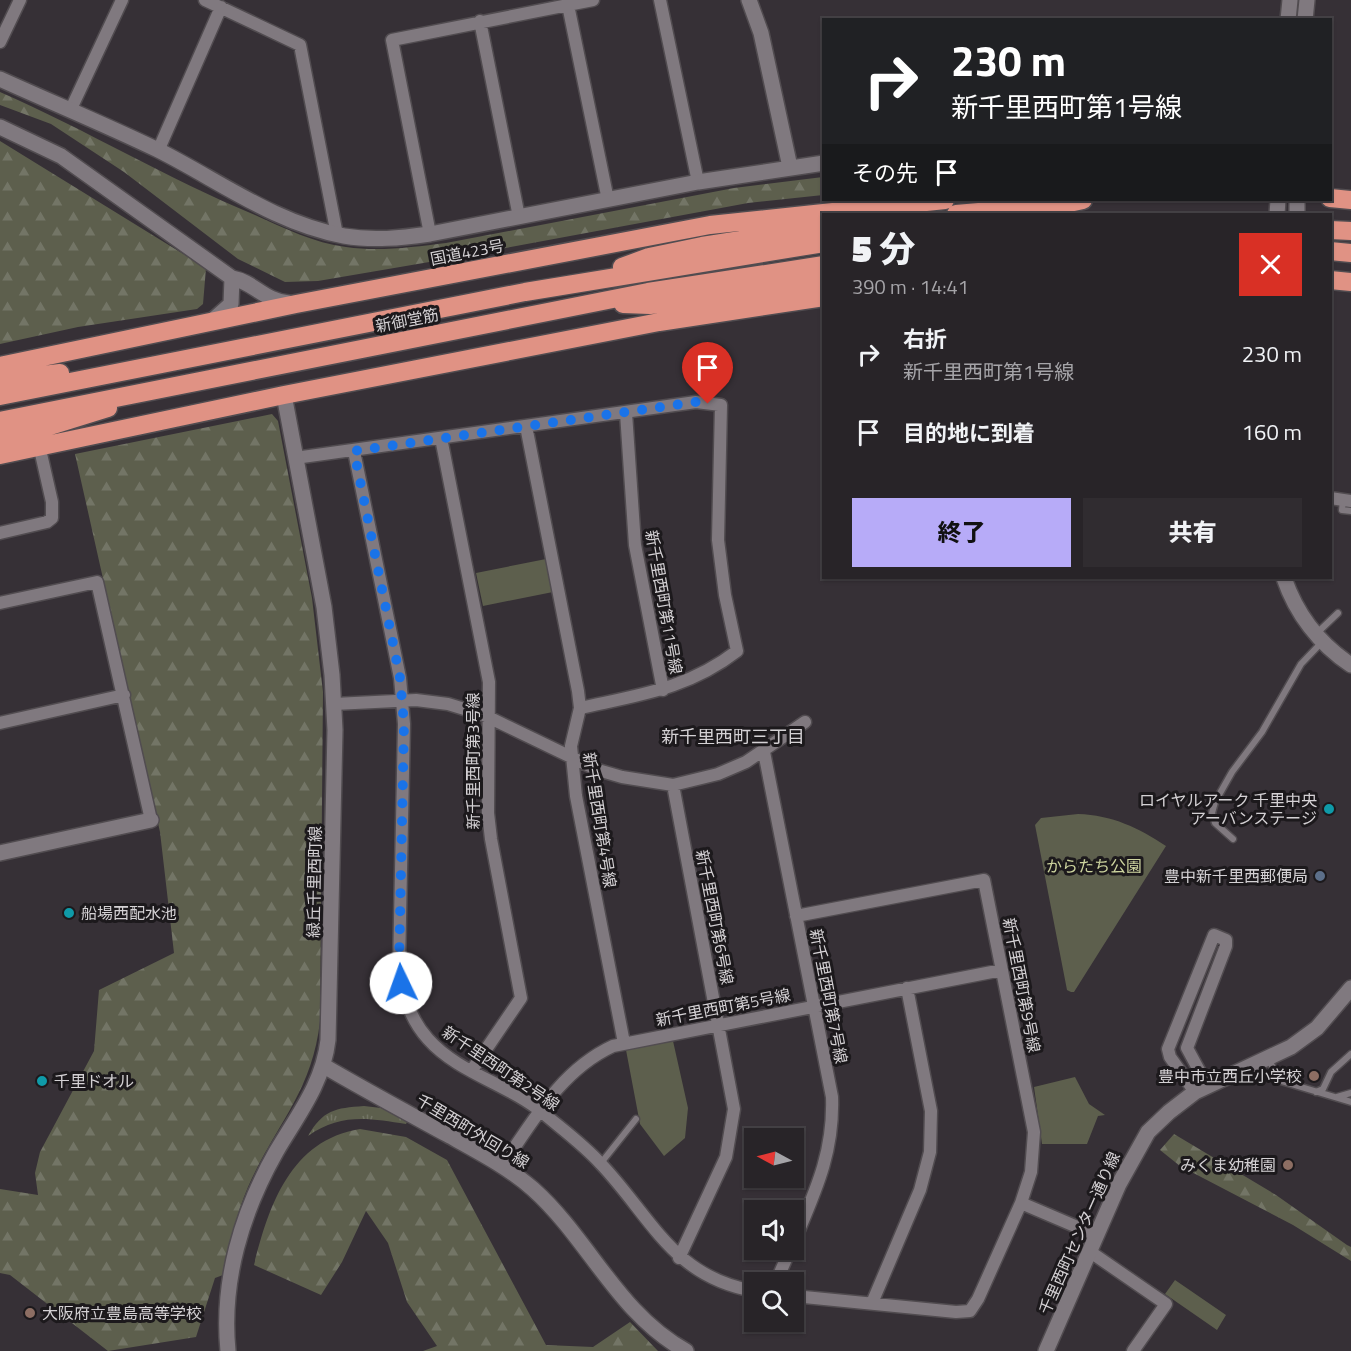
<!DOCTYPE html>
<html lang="ja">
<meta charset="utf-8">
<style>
:root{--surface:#282428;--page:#302c30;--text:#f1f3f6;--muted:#a5a4a8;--line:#444145;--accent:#b7abf8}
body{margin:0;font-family:"Titillium Web","Noto Sans JP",sans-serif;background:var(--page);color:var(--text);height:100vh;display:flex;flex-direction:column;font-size:22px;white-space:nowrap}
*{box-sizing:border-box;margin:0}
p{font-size:20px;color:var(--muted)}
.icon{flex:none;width:33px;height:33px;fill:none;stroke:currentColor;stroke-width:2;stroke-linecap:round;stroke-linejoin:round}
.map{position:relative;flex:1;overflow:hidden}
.drawer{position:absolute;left:822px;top:213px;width:510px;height:366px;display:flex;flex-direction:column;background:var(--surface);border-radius:0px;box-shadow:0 2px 4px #0004,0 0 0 2px var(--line)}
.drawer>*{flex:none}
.banner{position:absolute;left:822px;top:18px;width:510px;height:183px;border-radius:0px;box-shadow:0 2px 4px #0004,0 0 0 2px var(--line);background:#202124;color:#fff;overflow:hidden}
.needle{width:39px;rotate:277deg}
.tools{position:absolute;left:744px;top:1128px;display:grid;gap:12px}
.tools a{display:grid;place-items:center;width:60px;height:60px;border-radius:0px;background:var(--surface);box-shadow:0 2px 4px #0004,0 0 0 2px var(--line);font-size:30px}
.pin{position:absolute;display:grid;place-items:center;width:51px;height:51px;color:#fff;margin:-62px -26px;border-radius:50% 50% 50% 0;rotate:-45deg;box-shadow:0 0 6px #0007}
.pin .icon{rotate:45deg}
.me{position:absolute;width:66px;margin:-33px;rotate:357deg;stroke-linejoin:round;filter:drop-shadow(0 0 4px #0008)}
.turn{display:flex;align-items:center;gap:21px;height:126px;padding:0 30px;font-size:27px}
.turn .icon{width:78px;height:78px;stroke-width:2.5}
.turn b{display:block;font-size:42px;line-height:51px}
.then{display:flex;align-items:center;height:57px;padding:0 30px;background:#0003;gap:12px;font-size:22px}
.round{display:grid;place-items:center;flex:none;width:63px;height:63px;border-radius:0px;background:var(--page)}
.headline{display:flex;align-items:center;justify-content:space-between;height:102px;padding:0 30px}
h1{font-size:36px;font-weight:800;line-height:45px}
.action{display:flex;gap:12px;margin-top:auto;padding:12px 30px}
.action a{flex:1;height:69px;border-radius:0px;background:var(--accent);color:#111;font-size:24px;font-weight:800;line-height:69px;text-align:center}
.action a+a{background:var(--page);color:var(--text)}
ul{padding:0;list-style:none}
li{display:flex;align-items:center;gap:18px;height:78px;padding:0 30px}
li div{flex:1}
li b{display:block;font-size:22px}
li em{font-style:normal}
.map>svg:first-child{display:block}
</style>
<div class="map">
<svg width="1351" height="1351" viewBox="0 0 1351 1351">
<defs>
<pattern id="grass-tufts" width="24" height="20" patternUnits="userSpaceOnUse" patternTransform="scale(1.5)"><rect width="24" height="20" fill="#5d5f4d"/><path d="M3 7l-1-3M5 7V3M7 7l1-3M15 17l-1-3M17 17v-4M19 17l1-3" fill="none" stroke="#737566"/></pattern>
<pattern id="forest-firs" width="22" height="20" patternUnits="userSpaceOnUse" patternTransform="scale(1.5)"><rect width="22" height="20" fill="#5d5f4d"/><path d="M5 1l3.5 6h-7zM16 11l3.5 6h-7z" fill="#737566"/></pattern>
</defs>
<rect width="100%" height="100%" fill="#363036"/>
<!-- grass -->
<path fill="url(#grass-tufts)" d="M364 1106 381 1108 407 1122 406 1124C369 1118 340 1113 308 1136 323 1110 335 1108 364 1106Z"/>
<!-- forest -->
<path fill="url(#forest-firs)" d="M0 92C87 130 168 179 255 215 284 228 314 243 346 247 379 252 413 247 446 243L734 188 823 177V195L748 203 441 260 318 281 285 282 238 259 124 172 51 124 0 105Z
M0 141 206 268 203 304 197 309 78 327 0 344Z
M272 414 278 421 312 598 323 692 320 1021C312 1093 275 1125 248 1187 236 1215 229 1246 223 1275L215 1278 196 1337 108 1351 10 1275 0 1273V1189L38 1195 35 1173 40 1152 94 1051 99 990 174 953 160 832 75 454Z
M360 1129 406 1137 447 1160 546 1345 593 1347 630 1322 658 1351H423L437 1346 407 1302 388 1243 366 1211 342 1262 321 1295 254 1265C269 1205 291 1140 360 1129Z
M1174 1134 1276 1195 1347 1245 1351 1247V1261L1293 1225 1180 1166 1160 1150Z"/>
<!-- green -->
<path fill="#5d5f4d" d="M546 559 553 592 483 606 476 573Z
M1078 814C1112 815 1139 828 1166 846L1074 992H1071L1067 990 1035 825 1041 818Z
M673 1041 688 1108 685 1138 664 1156 640 1124 626 1050Z
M1075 1077 1089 1104 1105 1115 1098 1116 1087 1144H1042L1034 1087Z
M1175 1280 1226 1315 1217 1330 1165 1294Z"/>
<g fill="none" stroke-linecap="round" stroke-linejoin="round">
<defs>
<path id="lane" d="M1343 500 1342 510 1351 511
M1316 634 1338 613
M1233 839 1215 823 1212 813 1215 802 1232 772 1262 732 1301 664 1322 642
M1268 1059 1281 1081 1351 1102
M1316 1092 1323 1089 1331 1072 1351 1054
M1337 1097 1351 1093
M601 1163 636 1119"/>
<path id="street" d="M205 0 300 45 337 235
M660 0 698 182
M568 5 608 200
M480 21 519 217
M0 42 20 0
M70 111 122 0
M158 151 221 7
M430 234 392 40 593 0
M626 413 635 545 663 690
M526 426 578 691 580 708 571 746 576 796 624 1043
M441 438 489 682 488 813 491 839 521 998 472 1070
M354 451 400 678 404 724 399 968C402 994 410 1019 428 1039 458 1073 508 1084 543 1113 562 1129 584 1145 601 1164 652 1218 673 1277 754 1291
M295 458 696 402 721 405 718 540 725 595 737 651C688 689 638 695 580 708
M1330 498 1351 501
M0 533 47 522 52 518V502L39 445
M0 603 97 582 151 820
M334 704 416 700 448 704 484 715 598 770 622 777 673 785 718 774 746 762 805 722
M0 723 124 695
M764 752 832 1097C834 1153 815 1192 794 1242
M673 785 734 1109 726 1157 679 1258
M796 916 984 880 1034 1132 1031 1172 1021 1203 1096 1235
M1195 1092 1170 1057 1168 1049 1214 935 1226 940V946L1187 1048 1207 1085
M502 1166C533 1121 561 1070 613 1046L1002 970
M1089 1251 1166 1304 1133 1351
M776 1282 790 1250
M794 1296 956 1312 970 1311 978 1299 1021 1203
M872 1303 920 1190 930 1152 931 1111 907 988"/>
<path id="secondary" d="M749 0 761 33 790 167
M1288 20 1290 0
M1305 20 1307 0
M0 79C53 103 106 125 158 150 218 180 276 224 344 236 373 241 401 238 430 234L698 182 824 163
M0 127 61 156 232 278C254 282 264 301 289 303
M1277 214 1278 200
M1297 214V200
M213 320 231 304 232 278
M1284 578C1296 613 1319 644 1351 665
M0 853 151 820
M324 1066C365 1090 406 1112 448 1135 477 1151 508 1167 533 1189 589 1239 618 1314 686 1351
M228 1351C221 1281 242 1212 276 1152 297 1116 323 1084 328 1040L335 730 332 675 324 607 284 395
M1046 1351 1119 1184 1148 1132 1169 1112 1195 1092 1291 1047 1317 1028 1351 988"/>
<path id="highway" d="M1330 198 1351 200
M956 214 1060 205 1083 200
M1330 230 1351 231
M1330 251 1351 253
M622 267 649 257 702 246 824 227
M1330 280 1351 282
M623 304 650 305 824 282
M0 366 296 304 710 225 945 200
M0 380 60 373
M0 396 525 292 824 243
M0 421 648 292 824 265
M0 438 47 427 108 408
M0 455 284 395 659 322 824 297"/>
</defs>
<!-- lane casing -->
<use href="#lane" stroke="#514c50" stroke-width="9"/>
<!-- street casing -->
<use href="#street" stroke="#514c50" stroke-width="15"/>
<!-- secondary casing -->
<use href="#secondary" stroke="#514c50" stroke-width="18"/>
<!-- highway casing -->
<use href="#highway" stroke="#514c50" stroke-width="21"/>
<!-- lane -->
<use href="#lane" stroke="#80797f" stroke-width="6"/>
<!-- street -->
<use href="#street" stroke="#80797f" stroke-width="12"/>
<!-- secondary -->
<use href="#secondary" stroke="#80797f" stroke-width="15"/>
<!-- highway -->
<use href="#highway" stroke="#e09284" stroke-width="18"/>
</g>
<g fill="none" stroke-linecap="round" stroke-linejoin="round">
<!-- route -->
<path stroke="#1a73e8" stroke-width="10" stroke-dasharray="0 18" d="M401 983 399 968 404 724 400 678 354 451 696 402 708 404"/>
</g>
<!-- markers -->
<g fill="#0f9aa8" stroke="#1c191c" stroke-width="2">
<circle cx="1329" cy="809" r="6"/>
<circle cx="69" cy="913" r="6"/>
<circle cx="42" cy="1081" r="6"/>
</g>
<circle fill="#5c6f8a" stroke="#1c191c" stroke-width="2" cx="1320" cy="876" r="6"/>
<g fill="#8d6e63" stroke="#1c191c" stroke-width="2">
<circle cx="1314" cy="1076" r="6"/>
<circle cx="1288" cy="1165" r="6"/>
<circle cx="30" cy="1313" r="6"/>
</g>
<g text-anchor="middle" stroke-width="6" stroke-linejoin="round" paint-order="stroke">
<!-- street labels -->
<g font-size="16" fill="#d4d1d4" stroke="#1c191c">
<text transform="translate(467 252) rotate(-11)" y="6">国道423号</text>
<text transform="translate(407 320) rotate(-11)" y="6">新御堂筋</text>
<text transform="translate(664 602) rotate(80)" y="6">新千里西町第11号線</text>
<text transform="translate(473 761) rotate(-90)" y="6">新千里西町第3号線</text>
<text transform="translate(600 820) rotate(81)" y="6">新千里西町第4号線</text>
<text transform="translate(314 882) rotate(-89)" y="6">緑丘千里西町線</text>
<text transform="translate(715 917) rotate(79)" y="6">新千里西町第6号線</text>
<text transform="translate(1022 985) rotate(79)" y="6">新千里西町第9号線</text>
<text transform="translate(829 996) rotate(79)" y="6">新千里西町第7号線</text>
<text transform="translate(723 1007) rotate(-11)" y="6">新千里西町第5号線</text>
<text transform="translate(501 1068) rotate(34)" y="6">新千里西町第2号線</text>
<text transform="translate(473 1131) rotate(31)" y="6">千里西町外回り線</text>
<text transform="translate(1079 1233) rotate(-66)" y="6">千里西町センター通り線</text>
</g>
<!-- poi labels -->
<g font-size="16" fill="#d4d1d4" stroke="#1c191c" text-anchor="end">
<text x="1317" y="806">ロイヤルアーク 千里中央<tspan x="1317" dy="18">アーバンステージ</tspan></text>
<text x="1308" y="882">豊中新千里西郵便局</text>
<text x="81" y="919" text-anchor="start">船場西配水池</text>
<text x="1302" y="1082">豊中市立西丘小学校</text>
<text x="54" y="1087" text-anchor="start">千里ドオル</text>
<text x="1276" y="1171">みくま幼稚園</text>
<text x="42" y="1319" text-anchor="start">大阪府立豊島高等学校</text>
</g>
<!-- park labels -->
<g font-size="16" fill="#ced59f" stroke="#1c191c">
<text x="1094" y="872">からたち公園</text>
</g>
<!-- neighbourhood labels -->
<g font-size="18" fill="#d4d1d4" stroke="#1c191c">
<text x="733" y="743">新千里西町三丁目</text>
</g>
</g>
</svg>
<div class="tools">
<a><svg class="needle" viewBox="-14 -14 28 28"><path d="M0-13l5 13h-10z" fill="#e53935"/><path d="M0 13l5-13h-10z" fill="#a5a4a8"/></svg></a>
<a><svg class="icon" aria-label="sound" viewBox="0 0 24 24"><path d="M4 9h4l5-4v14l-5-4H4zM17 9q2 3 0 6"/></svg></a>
<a><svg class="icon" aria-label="search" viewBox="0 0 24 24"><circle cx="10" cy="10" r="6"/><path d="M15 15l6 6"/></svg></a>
</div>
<div class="pin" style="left:708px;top:404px;background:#d93025"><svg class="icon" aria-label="arrive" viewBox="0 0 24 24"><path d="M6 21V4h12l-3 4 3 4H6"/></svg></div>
<svg class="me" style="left:401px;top:983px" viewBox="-20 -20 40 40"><circle r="19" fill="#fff"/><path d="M0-13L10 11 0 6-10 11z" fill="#1a73e8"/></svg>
<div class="banner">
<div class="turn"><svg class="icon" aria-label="right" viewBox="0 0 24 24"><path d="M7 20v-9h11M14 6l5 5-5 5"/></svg><div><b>230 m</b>新千里西町第1号線</div></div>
<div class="then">その先<svg class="icon" aria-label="arrive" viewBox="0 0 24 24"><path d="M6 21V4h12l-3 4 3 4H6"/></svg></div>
</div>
<section class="drawer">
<div class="headline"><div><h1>5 分</h1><p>390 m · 14:41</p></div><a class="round" style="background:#d93025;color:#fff"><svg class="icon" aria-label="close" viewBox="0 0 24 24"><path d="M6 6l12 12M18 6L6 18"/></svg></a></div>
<ul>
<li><svg class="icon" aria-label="right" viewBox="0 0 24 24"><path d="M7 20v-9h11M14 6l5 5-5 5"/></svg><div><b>右折</b><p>新千里西町第1号線</p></div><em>230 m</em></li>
<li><svg class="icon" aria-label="arrive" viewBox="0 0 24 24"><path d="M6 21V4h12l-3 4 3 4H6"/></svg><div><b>目的地に到着</b></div><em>160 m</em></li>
</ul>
<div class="action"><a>終了</a><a>共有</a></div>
</section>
</div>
